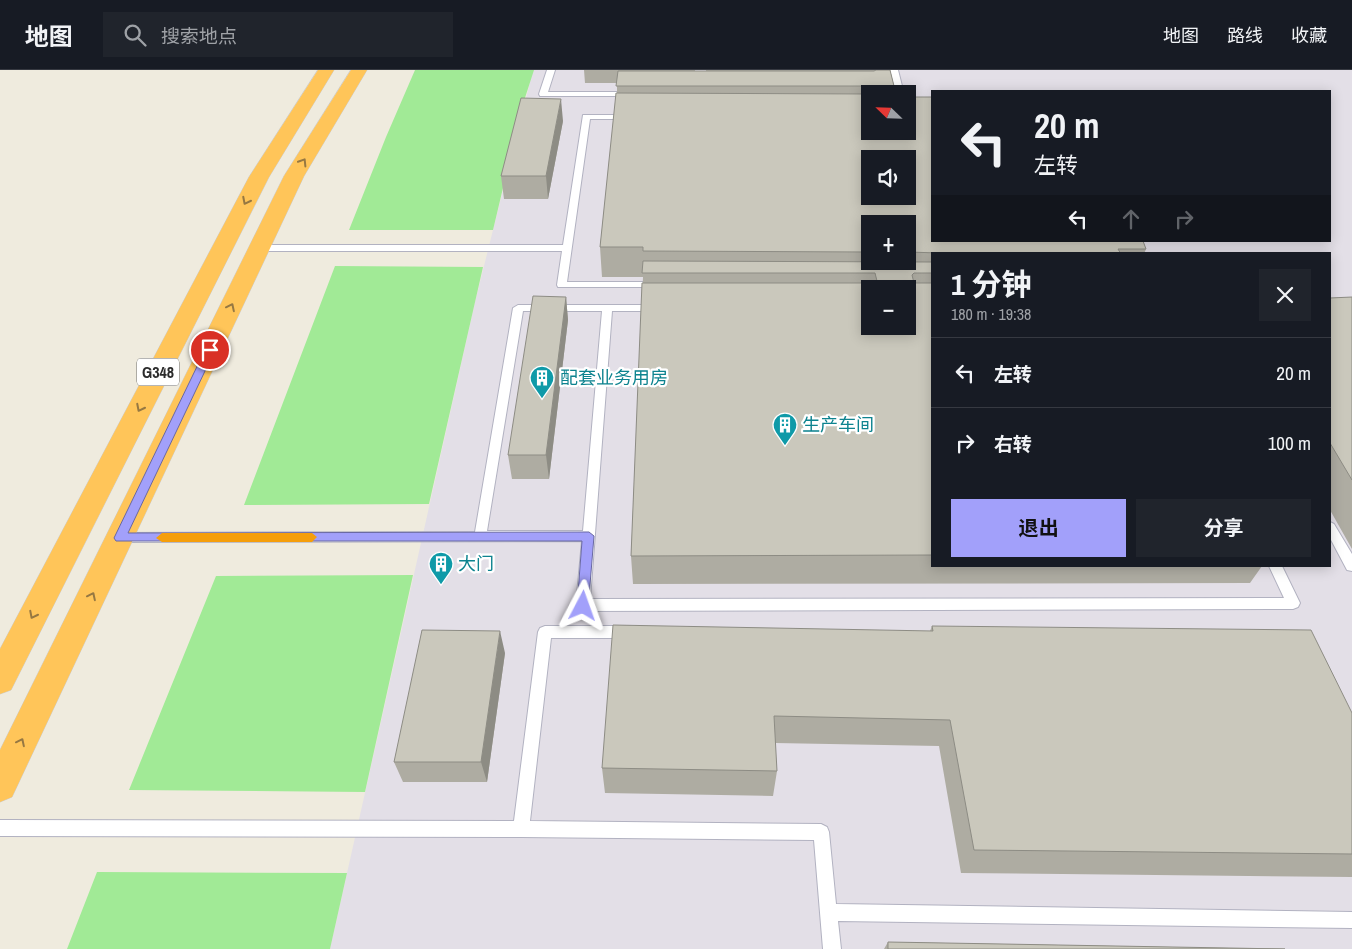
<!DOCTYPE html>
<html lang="zh">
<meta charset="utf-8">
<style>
:root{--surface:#171b24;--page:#20242c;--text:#f1f3f6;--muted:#9ea1a6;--line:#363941;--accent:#a2a0fa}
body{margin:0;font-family:"Archivo Narrow","Noto Sans SC",sans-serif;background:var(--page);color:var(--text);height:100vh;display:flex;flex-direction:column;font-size:19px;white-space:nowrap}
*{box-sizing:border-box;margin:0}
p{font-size:16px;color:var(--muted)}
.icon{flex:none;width:28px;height:28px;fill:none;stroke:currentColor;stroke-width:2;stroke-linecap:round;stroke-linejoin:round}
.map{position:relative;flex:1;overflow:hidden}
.drawer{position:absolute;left:931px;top:182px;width:400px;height:315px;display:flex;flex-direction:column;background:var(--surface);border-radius:0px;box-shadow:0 2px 12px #0003}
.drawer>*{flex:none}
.banner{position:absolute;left:931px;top:20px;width:400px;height:152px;border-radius:0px;box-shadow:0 2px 12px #0003;background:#171b24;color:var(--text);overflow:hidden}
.needle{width:32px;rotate:293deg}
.fabs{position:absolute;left:861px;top:15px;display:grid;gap:10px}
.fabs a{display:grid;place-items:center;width:55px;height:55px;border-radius:0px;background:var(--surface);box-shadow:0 2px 12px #0003;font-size:25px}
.pin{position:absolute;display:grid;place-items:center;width:42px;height:42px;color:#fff;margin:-21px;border:2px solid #fff;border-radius:50%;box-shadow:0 1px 5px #0007}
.me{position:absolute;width:55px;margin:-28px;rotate:4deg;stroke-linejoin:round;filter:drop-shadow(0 0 4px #0008)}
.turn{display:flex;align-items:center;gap:18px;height:105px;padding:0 20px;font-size:22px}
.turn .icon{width:65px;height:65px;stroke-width:2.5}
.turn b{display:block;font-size:35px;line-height:42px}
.lanes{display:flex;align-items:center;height:48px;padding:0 20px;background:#0003;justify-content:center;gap:25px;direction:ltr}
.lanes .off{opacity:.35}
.round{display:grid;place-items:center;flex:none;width:52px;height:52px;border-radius:0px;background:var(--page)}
.summary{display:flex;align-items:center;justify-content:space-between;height:85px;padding:0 20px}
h1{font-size:30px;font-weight:700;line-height:38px}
.action{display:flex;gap:10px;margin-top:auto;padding:10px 20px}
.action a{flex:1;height:58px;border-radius:0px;background:var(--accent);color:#111;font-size:20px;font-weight:700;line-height:58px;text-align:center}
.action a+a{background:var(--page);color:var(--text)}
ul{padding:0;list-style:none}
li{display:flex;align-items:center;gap:15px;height:70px;padding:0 20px;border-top:1px solid var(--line)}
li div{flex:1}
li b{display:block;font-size:19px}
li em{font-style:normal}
header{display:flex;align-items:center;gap:30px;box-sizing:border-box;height:70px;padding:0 25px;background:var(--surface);border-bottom:1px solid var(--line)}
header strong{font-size:24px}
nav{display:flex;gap:28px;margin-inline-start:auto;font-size:18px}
.search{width:350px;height:45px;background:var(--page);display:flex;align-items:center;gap:12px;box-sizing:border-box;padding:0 18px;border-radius:0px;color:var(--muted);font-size:19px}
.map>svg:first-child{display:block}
</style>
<header>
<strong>地图</strong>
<div class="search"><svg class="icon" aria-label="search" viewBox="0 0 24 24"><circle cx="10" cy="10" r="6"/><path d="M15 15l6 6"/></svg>搜索地点</div>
<nav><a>地图</a><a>路线</a><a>收藏</a></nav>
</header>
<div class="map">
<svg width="1352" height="879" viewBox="0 0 1352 879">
<rect width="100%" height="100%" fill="#efebde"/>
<!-- industrial -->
<path fill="#e3dfe7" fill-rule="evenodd" d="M533 0H1352V879H330L475 232ZM932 21H1330V171H932ZM870 24H908V61H870ZM870 89H908V126H870ZM870 154H908V191H870ZM932 184H1330V496H932ZM870 219H908V256H870Z"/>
<!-- green -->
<path fill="#a1ea96" d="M415 0H534L523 34 493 160H349L386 67Z
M335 196 483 197 429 434 244 435Z
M413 505 365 722 129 720 216 506Z
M97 802 347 803 330 879H67Z"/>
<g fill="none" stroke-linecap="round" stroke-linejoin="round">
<defs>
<path id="lane" d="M547 0H555L548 22H632L636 24 632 26H540L539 24Z
M890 0H898L904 24H896Z
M583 45H630L634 47 630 49H590L567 212H658L662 213V217H558L557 215 562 181H260L255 178 260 175H563Z
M518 235H658L663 238 658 241H612L590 529 1284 528 1269 496H1282L1300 533 1298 537 1293 539 583 541 578 539 576 535 582 471 115 472 114 468 115 464 120 463 475 462 513 238ZM523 241H602L583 461H487Z
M1330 452 1334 454 1352 484V501L1347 500 1330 468Z
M545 556H629L634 558 636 562 634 566 629 568H551L530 751 821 754 827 757 829 762 836 834 1352 842V858L838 851 841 879H823L814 770 521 767 0 766V750L514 751 538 562 540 558Z"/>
<path id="highway" d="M318 0H334L269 107 11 620 0 624V579L249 107Z
M351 0H367L304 106 12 727 0 732V680L284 106Z"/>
</defs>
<!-- lane casing -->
<use href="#lane" stroke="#b2b2c1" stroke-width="2"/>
<!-- highway casing -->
<use href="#highway" stroke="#ccc" stroke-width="1"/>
<!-- lane -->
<use href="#lane" fill="#fff" fill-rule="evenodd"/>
<!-- highway -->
<use href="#highway" fill="#ffc559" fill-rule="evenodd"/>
</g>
<!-- wall -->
<path fill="#aeaca2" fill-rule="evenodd" d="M584 0H695V1H706V0H890L896 24H870L1146 179 1144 184H932V496H1262L1250 513 633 514 631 486 643 207H602L600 177 617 23V13H585ZM870 154H908V191H870Z
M563 51 548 129H504L501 106Z
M566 227 568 250 549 409H512L508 385Z
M1352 227V479L1330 440V228Z
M932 556 1352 643V807L961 803 939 676 775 673 777 701 773 726 605 723 602 698 930 561Z
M505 583 487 712H403L394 692Z
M888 872 1285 879H884Z"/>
<!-- shaded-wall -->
<path fill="#8d8c84" d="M561 29 563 51 548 129 546 106Z
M566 227 568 250 549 409 546 385Z
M500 561 505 583 487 712 481 692Z"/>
<!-- building -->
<path fill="#cac8bc" stroke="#8d8c84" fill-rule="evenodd" d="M876 0H890L896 24H875L876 22 874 16H616L618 1H874Z
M616 23 870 24V61H908V27H932V171H1143L1146 179H1118L1121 184H940L939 183 908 182V154H870V182L643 181V177H600ZM870 89H908V126H870Z
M521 28 561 29 546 106H501Z
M643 191 932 192V203H914L912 205 914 213H932V485L631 486 642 213H875L877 211 875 203H642ZM870 219H908V256H870Z
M533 226 566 227 546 385H508Z
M1352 227V410L1330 373V228Z
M613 555 933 561 932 556 1311 560 1352 643V784L974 780 950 650 774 646 777 701 602 698Z
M422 560 500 561 481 692H394Z
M888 872 1285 879H888Z"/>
<!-- one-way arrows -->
<defs><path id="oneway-chevron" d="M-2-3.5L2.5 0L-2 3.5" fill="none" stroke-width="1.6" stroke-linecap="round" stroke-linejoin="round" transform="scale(1.25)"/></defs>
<g stroke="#967842">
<use href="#oneway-chevron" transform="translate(303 92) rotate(-58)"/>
<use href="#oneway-chevron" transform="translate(246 131) rotate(117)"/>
<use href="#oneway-chevron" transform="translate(231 237) rotate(-64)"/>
<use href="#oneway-chevron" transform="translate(140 338) rotate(117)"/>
<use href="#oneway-chevron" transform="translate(92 526) rotate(-64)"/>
<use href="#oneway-chevron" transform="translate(33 545) rotate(117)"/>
<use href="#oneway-chevron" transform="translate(21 672) rotate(-64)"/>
</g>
<!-- route -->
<path fill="#a2a0fa" stroke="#6968a2" d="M210 277 215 280 128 463 589 462 594 466 588 539H579L577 536 582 471H116L114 468 205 280Z"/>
<!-- slow -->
<path fill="#f59e0b" d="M162 463H312L317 467 312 472H162L156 468Z"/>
<!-- icons -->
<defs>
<symbol id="building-pin" viewBox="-11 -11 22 30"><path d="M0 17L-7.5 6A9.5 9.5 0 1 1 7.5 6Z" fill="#0f9aa8" stroke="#fff"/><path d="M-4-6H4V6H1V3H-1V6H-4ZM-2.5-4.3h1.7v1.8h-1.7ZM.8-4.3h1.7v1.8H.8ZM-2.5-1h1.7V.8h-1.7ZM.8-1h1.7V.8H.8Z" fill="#fff"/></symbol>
</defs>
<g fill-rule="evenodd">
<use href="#building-pin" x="528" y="294" width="28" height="38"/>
<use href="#building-pin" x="771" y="341" width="28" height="38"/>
<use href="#building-pin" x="427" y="480" width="28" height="38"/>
</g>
<g text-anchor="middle" stroke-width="4.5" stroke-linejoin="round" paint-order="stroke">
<!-- shield labels -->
<rect fill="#fff" stroke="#6b6b6b" stroke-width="1" x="137" y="288.5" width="42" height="27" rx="4"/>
<g font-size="16" font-weight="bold" fill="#2c2c2c">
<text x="158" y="308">G348</text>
</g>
<!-- culture labels -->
<g font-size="18" fill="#0d838f" stroke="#fff" text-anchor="start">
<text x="560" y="314">配套业务用房</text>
<text x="802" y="361">生产车间</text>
<text x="458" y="500">大门</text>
</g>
</g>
</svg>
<div class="fabs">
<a><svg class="needle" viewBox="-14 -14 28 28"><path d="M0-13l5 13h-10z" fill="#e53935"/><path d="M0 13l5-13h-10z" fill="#9ea1a6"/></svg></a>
<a><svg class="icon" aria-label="sound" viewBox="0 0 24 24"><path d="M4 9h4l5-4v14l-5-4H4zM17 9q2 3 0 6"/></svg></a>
<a>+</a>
<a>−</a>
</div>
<div class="pin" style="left:210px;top:280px;background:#d93025"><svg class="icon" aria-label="arrive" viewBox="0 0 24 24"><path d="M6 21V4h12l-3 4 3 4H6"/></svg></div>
<svg class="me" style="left:583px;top:536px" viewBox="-20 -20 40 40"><path d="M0-17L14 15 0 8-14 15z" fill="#a2a0fa" stroke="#fff" stroke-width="4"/></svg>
<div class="banner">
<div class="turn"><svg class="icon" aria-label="left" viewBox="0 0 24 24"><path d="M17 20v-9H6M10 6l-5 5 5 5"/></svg><div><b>20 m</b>左转</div></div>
<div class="lanes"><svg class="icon" aria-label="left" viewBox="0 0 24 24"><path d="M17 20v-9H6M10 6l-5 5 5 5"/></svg><svg class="icon off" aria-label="ahead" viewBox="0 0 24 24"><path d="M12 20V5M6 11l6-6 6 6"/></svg><svg class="icon off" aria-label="right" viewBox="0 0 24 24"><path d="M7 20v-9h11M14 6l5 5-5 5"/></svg></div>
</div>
<section class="drawer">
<div class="summary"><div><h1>1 分钟</h1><p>180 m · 19:38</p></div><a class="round"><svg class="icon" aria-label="close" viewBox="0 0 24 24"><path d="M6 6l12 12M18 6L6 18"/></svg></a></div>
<ul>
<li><svg class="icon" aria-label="left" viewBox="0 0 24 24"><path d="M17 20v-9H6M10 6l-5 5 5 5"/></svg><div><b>左转</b></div><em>20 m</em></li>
<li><svg class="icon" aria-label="right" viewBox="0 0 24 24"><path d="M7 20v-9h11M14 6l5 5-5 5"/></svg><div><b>右转</b></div><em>100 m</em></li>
</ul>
<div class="action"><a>退出</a><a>分享</a></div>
</section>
</div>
